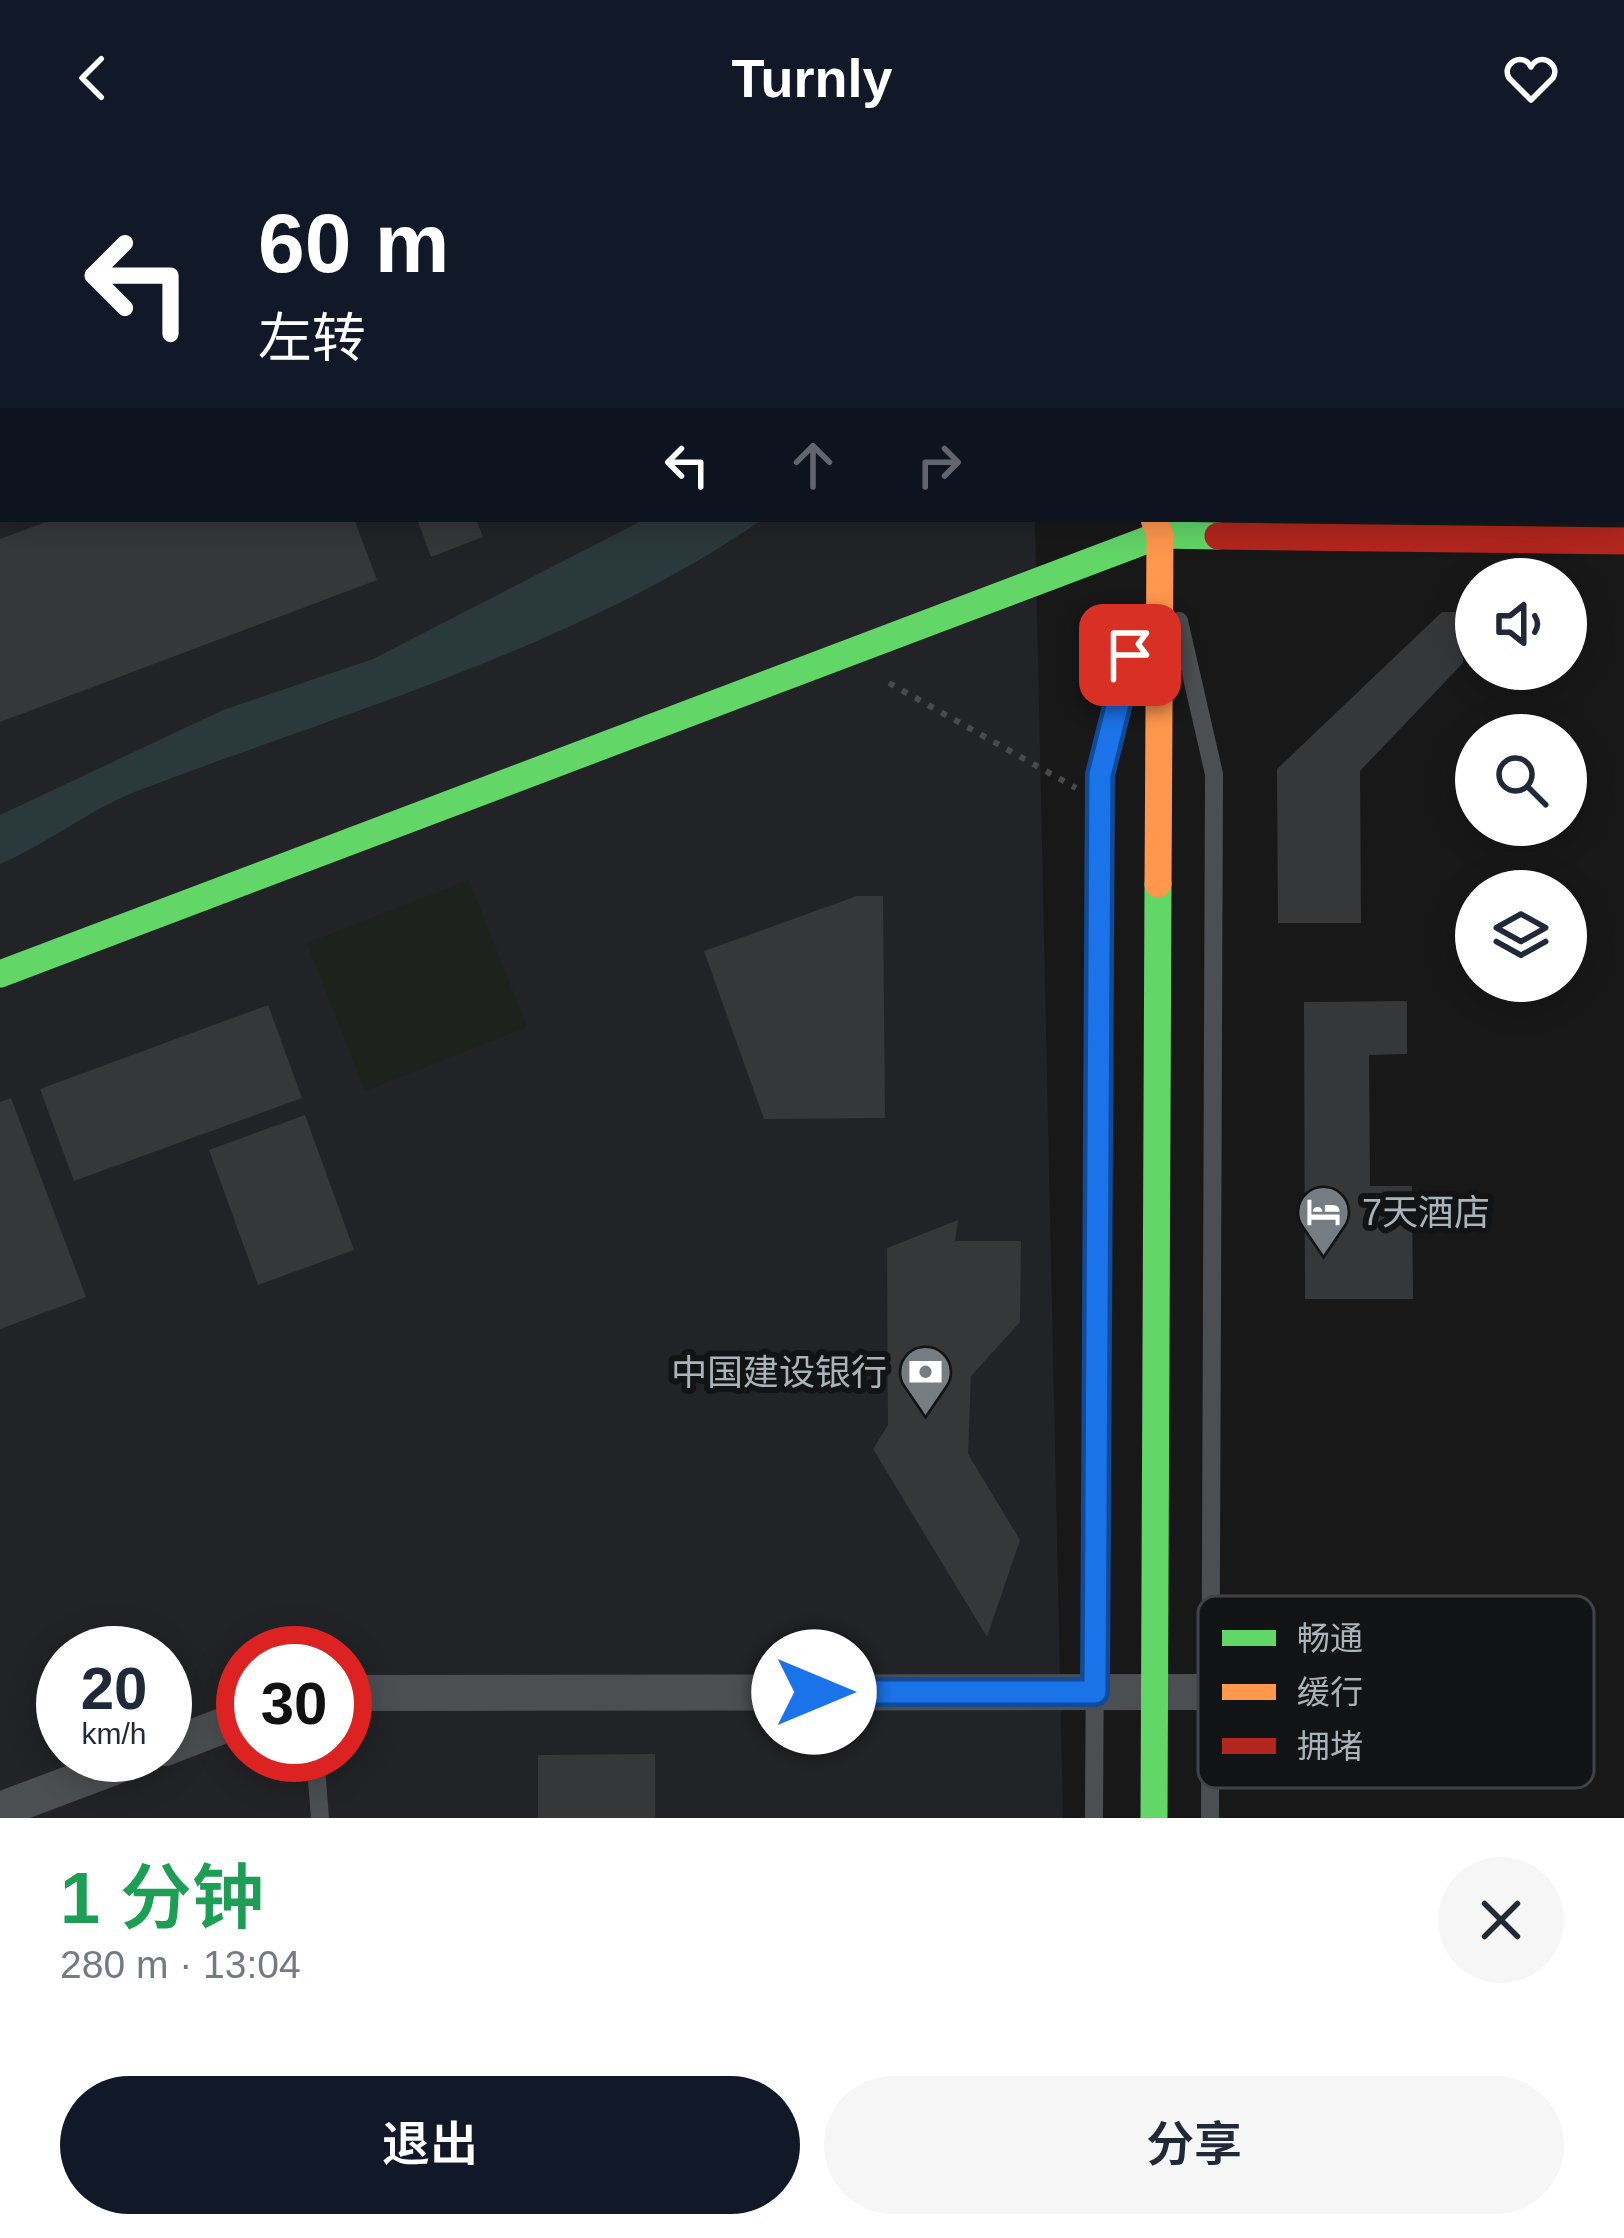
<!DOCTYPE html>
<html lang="zh">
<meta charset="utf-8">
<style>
:root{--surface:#fff;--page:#f6f6f7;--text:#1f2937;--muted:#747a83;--accent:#111827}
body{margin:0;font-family:Helvetica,"Noto Sans SC",sans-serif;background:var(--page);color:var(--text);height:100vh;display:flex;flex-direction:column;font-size:45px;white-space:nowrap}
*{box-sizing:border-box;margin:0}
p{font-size:39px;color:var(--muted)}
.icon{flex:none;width:66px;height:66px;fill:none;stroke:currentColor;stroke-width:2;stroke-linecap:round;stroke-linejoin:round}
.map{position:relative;height:1662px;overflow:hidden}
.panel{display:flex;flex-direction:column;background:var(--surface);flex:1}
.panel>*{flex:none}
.hud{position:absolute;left:0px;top:0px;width:1626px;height:366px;box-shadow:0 6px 30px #0003;background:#111827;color:#fff;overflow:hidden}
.tools{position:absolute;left:1455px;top:402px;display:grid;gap:24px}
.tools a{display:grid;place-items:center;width:132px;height:132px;border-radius:50%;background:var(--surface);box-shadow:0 6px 30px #0003;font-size:60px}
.speed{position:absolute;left:36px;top:1470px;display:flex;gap:24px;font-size:60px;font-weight:700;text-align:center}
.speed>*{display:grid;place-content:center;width:156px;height:156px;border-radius:50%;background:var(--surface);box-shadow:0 6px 30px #0003;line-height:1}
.speed small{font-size:30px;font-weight:400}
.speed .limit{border:18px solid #d22;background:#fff;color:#111}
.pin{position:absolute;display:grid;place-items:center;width:102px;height:102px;color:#fff;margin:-51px;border-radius:24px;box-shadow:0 6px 18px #0006}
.me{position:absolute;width:132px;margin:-66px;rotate:90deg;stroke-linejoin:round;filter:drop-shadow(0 0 9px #0008)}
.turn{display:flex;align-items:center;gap:42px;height:252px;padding:0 60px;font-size:54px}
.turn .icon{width:156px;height:156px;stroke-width:2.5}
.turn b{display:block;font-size:84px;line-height:102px}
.lanes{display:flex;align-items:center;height:114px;padding:0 60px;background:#0003;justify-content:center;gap:60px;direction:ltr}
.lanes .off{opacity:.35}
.round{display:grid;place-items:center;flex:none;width:126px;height:126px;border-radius:63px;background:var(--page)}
.overview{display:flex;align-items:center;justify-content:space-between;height:204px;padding:0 60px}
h1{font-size:72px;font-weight:600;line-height:90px;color:#1e9e55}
.primary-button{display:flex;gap:24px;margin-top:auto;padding:24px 60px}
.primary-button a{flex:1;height:138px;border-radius:72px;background:var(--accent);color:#fff;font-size:48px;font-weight:600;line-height:138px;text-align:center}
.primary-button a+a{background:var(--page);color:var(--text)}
header{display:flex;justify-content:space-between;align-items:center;height:156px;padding:0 60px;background:var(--accent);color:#fff;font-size:54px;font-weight:600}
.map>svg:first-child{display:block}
</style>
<header><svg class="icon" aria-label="back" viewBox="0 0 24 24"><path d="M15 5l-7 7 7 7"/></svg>Turnly<svg class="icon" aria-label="heart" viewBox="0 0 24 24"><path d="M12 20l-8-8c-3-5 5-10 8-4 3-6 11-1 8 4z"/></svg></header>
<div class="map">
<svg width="1624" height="1662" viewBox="0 0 1624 1662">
<rect width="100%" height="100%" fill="#181819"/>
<!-- built -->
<path fill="#222326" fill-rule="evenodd" d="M0 0H898L3 3V363H1035L1063 1662H0ZM63 1497H165V1599H63ZM243 1497H345V1599H243Z"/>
<!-- green -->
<path fill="#1d231c" d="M469 724 527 871 365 935 307 787Z"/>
<!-- water -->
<path fill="#2a393b" d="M645 363H763C580 490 344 556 137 635 89 654 47 688 0 708V659L223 554 373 503Z"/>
<!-- building -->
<path fill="#353739" d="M54 363H354L377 424 0 566V383Z
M417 363H476L483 381 431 401Z
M1442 456H1464L1463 507 1360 615 1361 767H1278L1277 613Z
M857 740H883L885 962 764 963 704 795Z
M1407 845V898L1369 899 1370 1030H1412L1413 1143H1305L1304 846Z
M268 849 302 942 74 1025 40 933Z
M11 942 86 1141 0 1173V946Z
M305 959 354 1094 258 1129 209 994Z
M958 1064 955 1085H1021L1020 1166 971 1220 968 1298 1020 1384 987 1481 873 1293 888 1269 887 1092Z
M655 1598V1662H538V1599Z"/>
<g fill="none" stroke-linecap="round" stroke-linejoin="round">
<!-- path -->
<path stroke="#484b4c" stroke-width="6" stroke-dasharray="6 9" stroke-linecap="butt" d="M889 527 1076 632"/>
<!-- lane -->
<path stroke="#4c4f52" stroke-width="18" d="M1179 465 1214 618 1210 1662
M315 1599 320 1662
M1094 1662 1100 619 1140 459"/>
<!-- street -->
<path stroke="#4c4f52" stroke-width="36" d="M345 1537 1211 1536
M165 1592 243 1562
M0 1654 146 1599"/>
<!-- fast -->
<path stroke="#63d668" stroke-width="27" d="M1014 0 1015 3
M0 818 1160 379 1218 380
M1154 1662 1158 728"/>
<!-- slow -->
<path stroke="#ff974d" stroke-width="27" d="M1154 363 1160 379 1158 728"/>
<!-- jam -->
<path stroke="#b3261e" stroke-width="27" d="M1218 380 1624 385"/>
</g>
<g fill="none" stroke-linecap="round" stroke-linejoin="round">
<defs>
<path id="route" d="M814 1536H1095L1100 619 1130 499"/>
</defs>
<!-- route casing -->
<use href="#route" stroke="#114b97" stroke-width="30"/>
<!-- route -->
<use href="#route" stroke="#1a73e8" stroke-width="21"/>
</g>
<!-- icons -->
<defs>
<symbol id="hotel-pin" viewBox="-11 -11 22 30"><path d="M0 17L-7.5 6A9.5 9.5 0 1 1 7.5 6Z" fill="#767d82" stroke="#121315"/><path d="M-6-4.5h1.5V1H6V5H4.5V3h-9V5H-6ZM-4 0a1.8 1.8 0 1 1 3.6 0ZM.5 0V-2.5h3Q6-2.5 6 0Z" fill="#fff"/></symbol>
<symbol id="bank-pin" viewBox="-11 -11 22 30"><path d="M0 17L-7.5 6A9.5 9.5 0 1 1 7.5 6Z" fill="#767d82" stroke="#121315"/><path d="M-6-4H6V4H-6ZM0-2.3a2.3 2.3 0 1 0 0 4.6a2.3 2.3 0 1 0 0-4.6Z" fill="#fff"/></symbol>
</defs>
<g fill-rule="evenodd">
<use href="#hotel-pin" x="1294" y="1026" width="59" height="81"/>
<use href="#bank-pin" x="896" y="1186" width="59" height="81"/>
</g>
<g text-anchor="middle" stroke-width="12" stroke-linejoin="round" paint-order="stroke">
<!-- poi labels -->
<g font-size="36" fill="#a9b4ba" stroke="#121315" text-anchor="start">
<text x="1362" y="1069">7天酒店</text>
<text x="887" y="1229" text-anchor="end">中国建设银行</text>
</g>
</g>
<!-- legend -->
<rect x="1198" y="1440" width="396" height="192" rx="18" fill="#121315" stroke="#3f4347" stroke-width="3"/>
<rect x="1222" y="1474" width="54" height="16" fill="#63d668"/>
<rect x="1222" y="1528" width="54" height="16" fill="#ff974d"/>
<rect x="1222" y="1582" width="54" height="16" fill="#b3261e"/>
<g font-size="33" fill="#a9b4ba">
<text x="1297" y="1494">畅通</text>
<text x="1297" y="1548">缓行</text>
<text x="1297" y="1602">拥堵</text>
</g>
</svg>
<div class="tools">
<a><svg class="icon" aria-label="sound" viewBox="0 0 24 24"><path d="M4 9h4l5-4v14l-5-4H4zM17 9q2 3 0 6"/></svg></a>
<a><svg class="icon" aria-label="search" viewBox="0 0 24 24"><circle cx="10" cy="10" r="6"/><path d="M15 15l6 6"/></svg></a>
<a><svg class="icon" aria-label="layers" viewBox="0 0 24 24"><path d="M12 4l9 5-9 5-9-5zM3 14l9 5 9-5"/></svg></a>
</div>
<div class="speed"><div>20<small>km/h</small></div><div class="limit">30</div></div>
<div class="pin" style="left:1130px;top:499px;background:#d93025"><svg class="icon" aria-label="arrive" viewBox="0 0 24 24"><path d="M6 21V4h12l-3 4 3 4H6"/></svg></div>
<svg class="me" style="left:814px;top:1536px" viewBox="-20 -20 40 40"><circle r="19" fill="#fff"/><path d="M0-13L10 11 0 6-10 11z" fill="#1a73e8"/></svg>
<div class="hud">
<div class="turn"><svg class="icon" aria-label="left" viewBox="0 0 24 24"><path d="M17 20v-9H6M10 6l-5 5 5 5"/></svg><div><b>60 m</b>左转</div></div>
<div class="lanes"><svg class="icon" aria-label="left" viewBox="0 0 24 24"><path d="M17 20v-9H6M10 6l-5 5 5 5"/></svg><svg class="icon off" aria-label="ahead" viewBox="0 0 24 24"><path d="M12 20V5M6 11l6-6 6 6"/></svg><svg class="icon off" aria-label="right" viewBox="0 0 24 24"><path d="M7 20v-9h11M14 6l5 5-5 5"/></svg></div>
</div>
</div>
<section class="panel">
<div class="overview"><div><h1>1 分钟</h1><p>280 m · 13:04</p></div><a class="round"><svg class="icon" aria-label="close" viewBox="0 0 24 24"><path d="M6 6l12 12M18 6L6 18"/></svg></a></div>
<div class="primary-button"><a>退出</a><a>分享</a></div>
</section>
